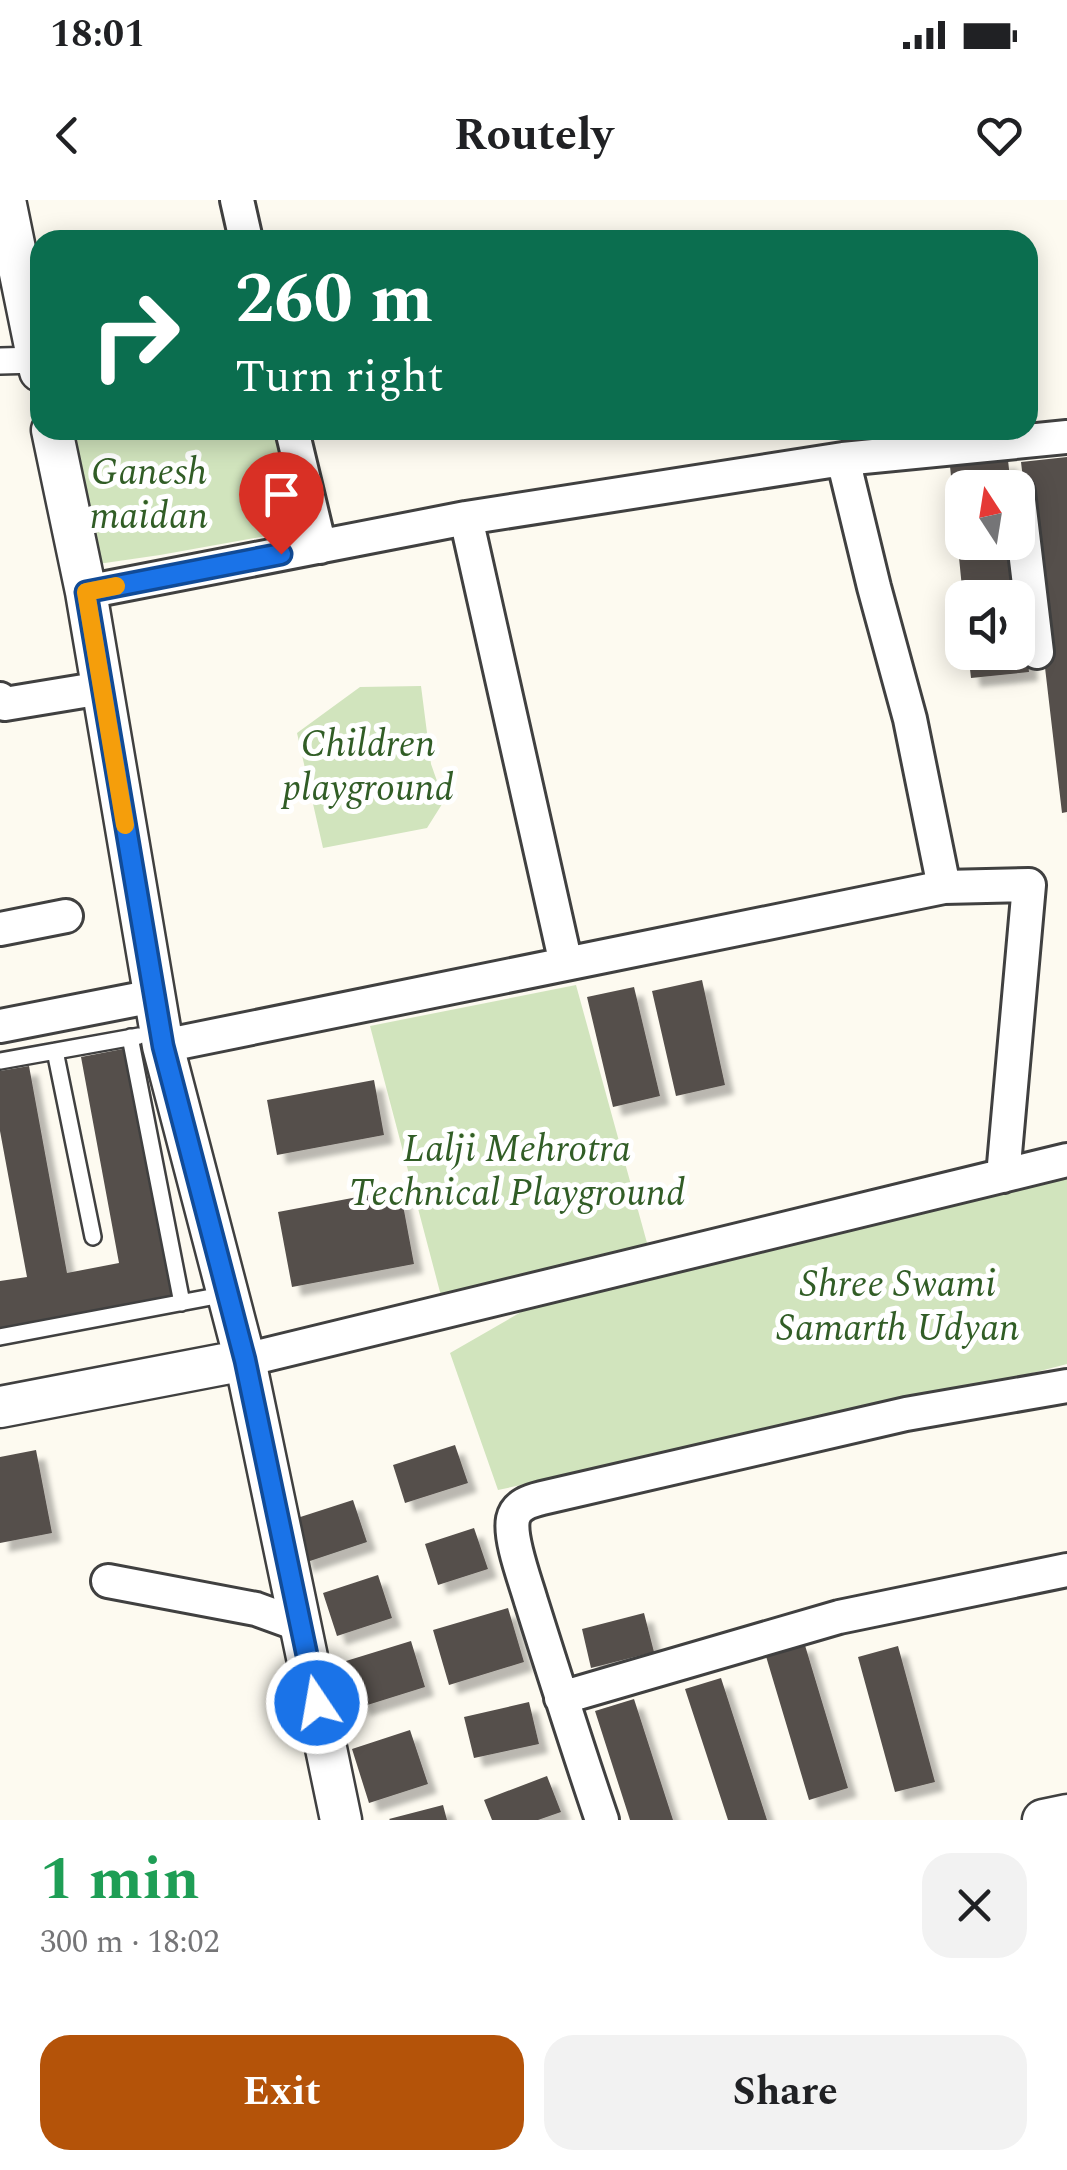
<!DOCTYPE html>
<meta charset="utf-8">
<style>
:root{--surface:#fff;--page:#f2f2f2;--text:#202124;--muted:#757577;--accent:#b45309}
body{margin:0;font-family:Spectral,serif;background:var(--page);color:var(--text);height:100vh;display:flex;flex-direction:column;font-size:38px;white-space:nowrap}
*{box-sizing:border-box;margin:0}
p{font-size:32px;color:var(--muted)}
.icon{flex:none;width:55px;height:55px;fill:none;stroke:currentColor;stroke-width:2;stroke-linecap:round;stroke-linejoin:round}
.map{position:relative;height:1620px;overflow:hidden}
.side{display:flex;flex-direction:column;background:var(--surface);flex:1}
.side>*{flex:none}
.banner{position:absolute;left:30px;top:30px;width:1008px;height:210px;border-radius:30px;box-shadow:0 5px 25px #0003;background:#0b6e4f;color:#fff;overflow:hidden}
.needle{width:65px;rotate:348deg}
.controls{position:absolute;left:945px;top:270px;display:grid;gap:20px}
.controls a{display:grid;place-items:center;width:90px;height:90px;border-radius:20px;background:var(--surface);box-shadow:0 5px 25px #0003;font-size:50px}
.pin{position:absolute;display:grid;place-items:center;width:85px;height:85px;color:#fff;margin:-102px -42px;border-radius:50% 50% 50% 0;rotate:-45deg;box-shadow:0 0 10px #0007}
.pin .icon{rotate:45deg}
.me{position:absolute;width:110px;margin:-55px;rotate:348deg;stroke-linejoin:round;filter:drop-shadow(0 0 8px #0008)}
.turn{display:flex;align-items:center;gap:35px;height:210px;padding:0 40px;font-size:45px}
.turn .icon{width:130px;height:130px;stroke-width:2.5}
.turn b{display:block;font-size:70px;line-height:85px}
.round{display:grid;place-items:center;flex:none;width:105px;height:105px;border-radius:30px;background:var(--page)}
.summary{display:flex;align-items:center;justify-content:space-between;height:170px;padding:0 40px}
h1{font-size:60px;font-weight:700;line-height:75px;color:#1e9e55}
.primary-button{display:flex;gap:20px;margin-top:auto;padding:20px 40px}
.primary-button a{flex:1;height:115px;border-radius:30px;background:var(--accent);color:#fff;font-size:40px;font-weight:700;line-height:115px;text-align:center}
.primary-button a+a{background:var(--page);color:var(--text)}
.status{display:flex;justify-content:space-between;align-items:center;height:70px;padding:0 50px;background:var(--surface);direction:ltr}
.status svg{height:28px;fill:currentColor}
header{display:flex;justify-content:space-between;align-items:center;height:130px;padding:0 40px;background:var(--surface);font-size:45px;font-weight:700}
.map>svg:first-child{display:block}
</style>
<div class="status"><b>18:01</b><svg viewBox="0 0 49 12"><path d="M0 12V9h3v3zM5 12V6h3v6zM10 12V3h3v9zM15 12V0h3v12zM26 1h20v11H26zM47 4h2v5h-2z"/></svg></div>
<header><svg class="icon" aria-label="back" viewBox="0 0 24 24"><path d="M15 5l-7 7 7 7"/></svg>Routely<svg class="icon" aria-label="heart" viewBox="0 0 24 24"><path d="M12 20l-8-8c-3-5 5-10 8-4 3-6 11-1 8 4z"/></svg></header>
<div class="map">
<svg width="1067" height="1620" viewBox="0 0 1067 1620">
<defs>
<filter id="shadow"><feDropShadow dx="9" dy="9" stdDeviation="2.5" flood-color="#0004"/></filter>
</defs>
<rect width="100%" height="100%" fill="#fdfaf0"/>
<!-- green -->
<path fill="#d1e4bd" d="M69 230H280L311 328 160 355 98 364Z
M421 486 431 564 444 601 427 628 323 648 297 533 360 487Z
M576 785 652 1061 1067 967V1164L921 1202 769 1232 498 1290 450 1153 575 1081 445 1111 370 826Z"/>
<!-- building -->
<path fill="#554f4b" filter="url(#shadow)" d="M1067 257V612L1062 613 1021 262Z
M1008 260 1011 288H962V342H1016L1029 472 971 478 968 452H1018V398H963L950 266Z
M702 780 725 885 676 896 652 791Z
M634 787 660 896 613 907 587 797Z
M128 848 173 1099 0 1131V1081L27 1077 0 931V871L29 866 67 1073 119 1063 81 857Z
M374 880 384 935 277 955 267 900Z
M400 989 414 1064 292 1087 278 1012Z
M455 1245 468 1283 405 1303 393 1265Z
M36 1250 52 1333 0 1343V1257Z
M353 1300 367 1342 304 1363 291 1320Z
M474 1328 488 1369 438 1385 425 1344Z
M378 1375 392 1418 337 1436 323 1393Z
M508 1408 524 1462 449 1485 433 1430Z
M644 1413 654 1452 591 1468 582 1429Z
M411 1441 425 1487 361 1507 346 1461Z
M804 1442 848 1588 809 1600 765 1453Z
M898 1446 935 1582 895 1592 858 1457Z
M721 1478 767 1620H728L685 1489Z
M634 1499 673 1620H630L595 1511Z
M529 1502 539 1544 474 1558 464 1517Z
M410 1530 428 1584 369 1603 352 1549Z
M547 1576 561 1612 538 1620H492L484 1600Z
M443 1605 447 1620H390L389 1619Z"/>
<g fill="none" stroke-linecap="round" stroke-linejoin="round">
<defs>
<path id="service" d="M130 837 182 1103
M55 851 93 1037
M0 861 139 836
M0 1137 227 1094"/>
<path id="pedestrian" d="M0 161 38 160"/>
<path id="minor" d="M237 0 246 40
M292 230 320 347
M843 259 874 387 910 519 944 687
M1018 292 1037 452
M466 318 566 764
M86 392 466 318 843 259 1067 237
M0 499 5 504 102 488
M0 729 66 716
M0 826 154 796
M163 846 944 687 1029 685 1003 976
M245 1160 1067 960
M108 1381 256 1409 300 1425
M561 1498 839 1417 1067 1370
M602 1620C577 1547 554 1474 531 1401 525 1380 509 1339 513 1319 516 1305 530 1301 542 1298L906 1214 1067 1186"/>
<path id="tertiary" d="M5 0 40 171
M52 230 86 392 163 846 245 1160 341 1620
M0 1207 245 1160
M1043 1620 1067 1615"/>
</defs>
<!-- service casing -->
<use href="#service" stroke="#404040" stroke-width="20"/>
<!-- pedestrian casing -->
<use href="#pedestrian" stroke="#404040" stroke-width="30"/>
<!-- minor casing -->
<use href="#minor" stroke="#404040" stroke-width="38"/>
<!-- tertiary casing -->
<use href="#tertiary" stroke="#404040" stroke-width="45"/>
<!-- service -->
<use href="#service" stroke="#fff" stroke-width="15"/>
<!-- pedestrian -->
<use href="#pedestrian" stroke="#fff" stroke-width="25"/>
<!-- minor -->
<use href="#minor" stroke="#fff" stroke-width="32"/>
<!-- tertiary -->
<use href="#tertiary" stroke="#fff" stroke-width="40"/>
</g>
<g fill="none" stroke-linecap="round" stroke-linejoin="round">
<defs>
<path id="route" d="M281 354 86 392 163 846 245 1160 317 1503"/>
</defs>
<!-- route casing -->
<use href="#route" stroke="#114b97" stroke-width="25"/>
<!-- route -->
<use href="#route" stroke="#1a73e8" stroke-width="18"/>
<!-- slow -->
<path stroke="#f59e0b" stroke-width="18" d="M116 386 86 392 125 625"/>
</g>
<g text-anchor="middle" stroke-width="10" stroke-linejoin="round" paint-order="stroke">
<!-- park labels -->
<g font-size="38" font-style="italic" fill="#315d26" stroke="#fff">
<text x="149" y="284">Ganesh<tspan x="149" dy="44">maidan</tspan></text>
<text x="368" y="556">Children<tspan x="368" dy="44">playground</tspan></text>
<text x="517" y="961">Lalji Mehrotra<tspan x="517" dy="44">Technical Playground</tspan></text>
<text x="898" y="1096">Shree Swami<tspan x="898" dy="44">Samarth Udyan</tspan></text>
</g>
</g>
</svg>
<div class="controls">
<a><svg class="needle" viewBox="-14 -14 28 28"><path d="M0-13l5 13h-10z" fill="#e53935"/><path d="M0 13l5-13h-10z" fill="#757577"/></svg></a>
<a><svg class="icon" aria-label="sound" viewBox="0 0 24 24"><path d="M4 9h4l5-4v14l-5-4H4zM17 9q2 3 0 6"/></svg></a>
</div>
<div class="pin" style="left:281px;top:354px;background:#d93025"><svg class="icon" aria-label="arrive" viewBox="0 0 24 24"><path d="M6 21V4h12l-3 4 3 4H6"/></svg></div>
<svg class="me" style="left:317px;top:1503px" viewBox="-20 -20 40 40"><circle r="17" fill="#1a73e8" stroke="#fff" stroke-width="3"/><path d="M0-11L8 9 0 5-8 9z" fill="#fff"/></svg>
<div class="banner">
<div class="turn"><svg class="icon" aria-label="right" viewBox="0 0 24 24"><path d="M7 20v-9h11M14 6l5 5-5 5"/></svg><div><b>260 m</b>Turn right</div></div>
</div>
</div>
<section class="side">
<div class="summary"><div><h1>1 min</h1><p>300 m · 18:02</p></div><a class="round"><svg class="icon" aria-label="close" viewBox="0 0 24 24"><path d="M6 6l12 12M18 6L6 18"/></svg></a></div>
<div class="primary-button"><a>Exit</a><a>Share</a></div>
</section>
